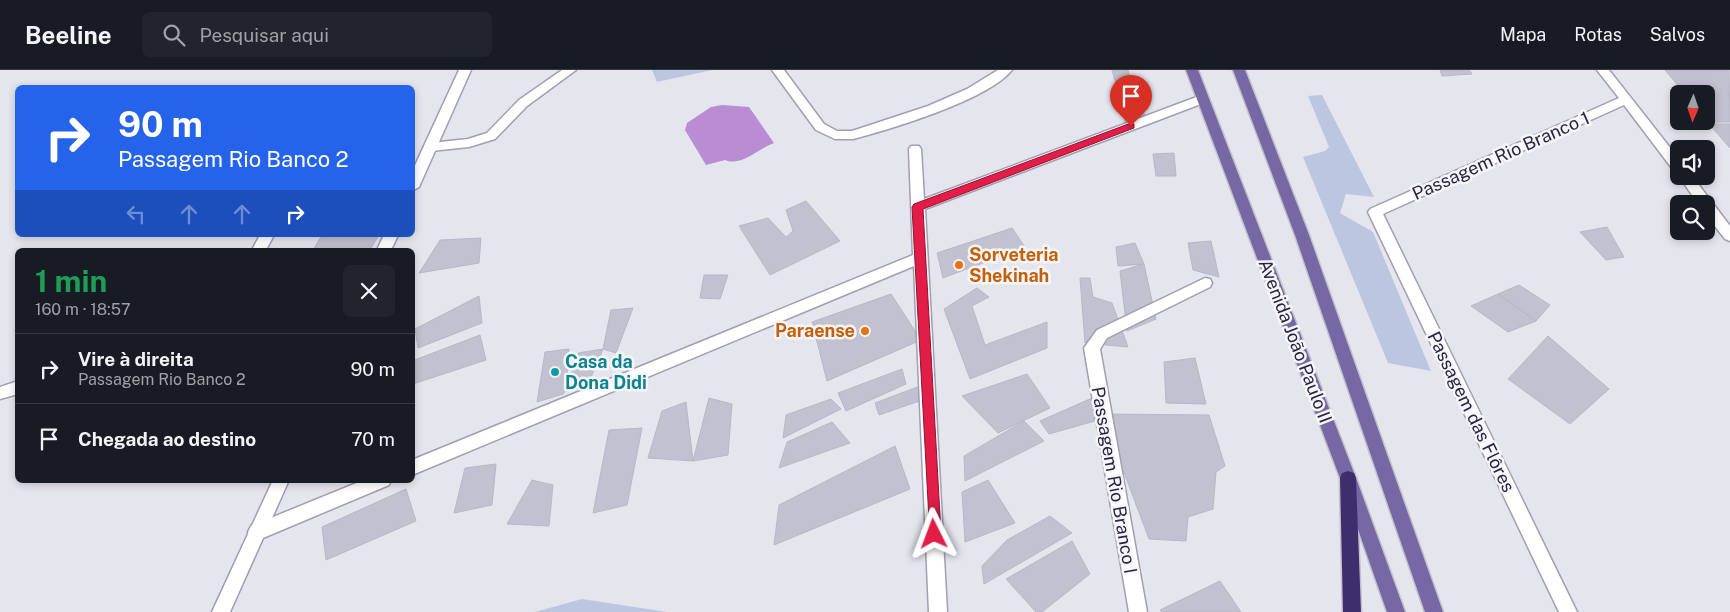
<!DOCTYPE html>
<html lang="pt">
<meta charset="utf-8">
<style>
:root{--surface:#171b24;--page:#20242c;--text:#f1f3f6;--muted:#9ea1a6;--line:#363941}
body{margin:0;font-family:"Public Sans",sans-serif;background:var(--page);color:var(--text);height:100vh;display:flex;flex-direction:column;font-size:19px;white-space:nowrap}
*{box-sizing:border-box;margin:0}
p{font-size:16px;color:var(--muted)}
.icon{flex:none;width:28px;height:28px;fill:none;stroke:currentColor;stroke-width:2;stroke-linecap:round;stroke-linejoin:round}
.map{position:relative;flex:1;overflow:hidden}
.panel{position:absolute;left:15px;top:178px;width:400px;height:235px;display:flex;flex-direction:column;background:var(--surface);border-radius:8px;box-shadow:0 2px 8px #0003}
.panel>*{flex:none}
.banner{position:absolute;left:15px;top:15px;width:400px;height:152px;border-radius:8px;box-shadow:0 2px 8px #0003;background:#2563eb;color:#fff;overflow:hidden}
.needle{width:32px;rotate:182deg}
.fabs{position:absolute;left:1670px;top:15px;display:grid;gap:10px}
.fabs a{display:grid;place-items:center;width:45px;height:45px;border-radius:8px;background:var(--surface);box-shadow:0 2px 8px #0003;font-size:25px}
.pin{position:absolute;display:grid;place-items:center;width:42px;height:42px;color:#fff;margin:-51px -21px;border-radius:50% 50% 50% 0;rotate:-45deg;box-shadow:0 0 5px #0007}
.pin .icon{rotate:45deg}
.me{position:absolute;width:55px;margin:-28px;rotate:357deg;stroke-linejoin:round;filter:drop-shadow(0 0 4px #0008)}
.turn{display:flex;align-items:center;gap:18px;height:105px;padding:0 20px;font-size:22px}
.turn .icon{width:65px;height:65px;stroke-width:2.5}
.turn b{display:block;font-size:35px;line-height:42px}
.lanes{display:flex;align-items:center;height:48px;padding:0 20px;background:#0003;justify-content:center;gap:25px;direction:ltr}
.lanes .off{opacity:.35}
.round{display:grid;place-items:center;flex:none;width:52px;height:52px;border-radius:8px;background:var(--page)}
.summary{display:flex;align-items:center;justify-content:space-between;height:85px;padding:0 20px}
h1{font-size:30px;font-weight:700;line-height:38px;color:#1e9e55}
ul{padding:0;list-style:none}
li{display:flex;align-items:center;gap:15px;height:70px;padding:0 20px;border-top:1px solid var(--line)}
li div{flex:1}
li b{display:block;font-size:19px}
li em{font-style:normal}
header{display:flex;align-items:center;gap:30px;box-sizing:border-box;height:70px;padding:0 25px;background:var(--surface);border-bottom:1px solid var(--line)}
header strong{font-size:24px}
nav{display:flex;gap:28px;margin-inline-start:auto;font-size:18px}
.search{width:350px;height:45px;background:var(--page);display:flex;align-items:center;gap:12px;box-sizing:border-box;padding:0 18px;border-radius:8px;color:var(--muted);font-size:19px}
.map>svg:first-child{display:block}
</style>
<header>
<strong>Beeline</strong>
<div class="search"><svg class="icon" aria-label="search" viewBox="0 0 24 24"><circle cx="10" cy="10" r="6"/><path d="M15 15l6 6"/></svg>Pesquisar aqui</div>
<nav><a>Mapa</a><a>Rotas</a><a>Salvos</a></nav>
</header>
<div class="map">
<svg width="1730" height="542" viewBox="0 0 1730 542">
<rect width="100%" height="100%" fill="#e5e5ee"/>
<!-- green -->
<path fill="#bdc6e0" d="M652 0H712L657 12Z
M1322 25 1374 127 1346 124 1340 143 1373 162 1431 301 1388 293 1303 87 1325 81 1329 77 1308 26Z
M582 529 667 542H535Z"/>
<!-- water -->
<path fill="#b98cd4" d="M722 35 749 37 774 73C759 78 742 97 725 90L706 95 685 60 687 53 711 37Z"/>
<!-- building -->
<path fill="#c1c1cf" stroke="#b8b7c8" d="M1112 0H1128L1133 20 1118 21Z
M1440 0H1469L1472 4 1442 6Z
M1665 0H1729L1730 52H1708L1706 49V24H1685Z
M1121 25H1140L1145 47 1125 52Z
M1709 54H1730V78Z
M1174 83 1176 106H1156L1153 84Z
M806 131 840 171 770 205 739 156 768 148 786 167 793 161 786 140Z
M1607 157 1624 187 1606 190 1580 162Z
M1012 158 1025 177 943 208 937 183Z
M322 165H379L370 180H313Z
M481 168 479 193 419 203 440 170Z
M1211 171 1219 207 1193 200 1188 173Z
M1135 173 1144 194 1118 196 1116 177Z
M1144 194 1156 249 1127 261 1120 201Z
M704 205H728L720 229 700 228Z
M1080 208H1090L1093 227 1112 233 1128 277 1085 273Z
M1519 215 1550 235 1536 251 1498 224Z
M977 218 989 227 972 236 985 275 1047 252V278L970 309 944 239Z
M891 224 921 270 827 311 812 252Z
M1498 224 1536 251 1508 262 1471 236Z
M479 226 482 253 418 278 415 259Z
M633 238 616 283 603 279 611 240Z
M480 265 486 290 413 314 412 291Z
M1548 266 1609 319 1570 354 1508 309Z
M569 279 566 321 563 324 537 332 545 282Z
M603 279 588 314 566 320 578 283Z
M1195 288 1206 334 1166 333 1164 292Z
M902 299 906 314 846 341 838 323Z
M1027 304 1050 338 998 363 962 326Z
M928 313V328L879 345 875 333Z
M709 328 732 334 728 385 693 391Z
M1092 328 1095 351 1049 364 1040 351Z
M831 329 841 339 783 368 786 345Z
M686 332 693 391 648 388 662 341Z
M1102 344 1209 345 1225 396 1216 402 1213 439 1188 447 1186 471 1149 469Z
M1024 351 1044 371 965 411 964 386Z
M832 352 850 373 779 398 787 372Z
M642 358 627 435 593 443 609 360Z
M895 376 910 419 774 475 779 435Z
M496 394 492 435 454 443 465 398Z
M532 410 553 415 549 456 507 454Z
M988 410 1015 453 965 472 962 422Z
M406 419 416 451 326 490 322 457Z
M1050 446 1072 463 984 514 982 496 1007 470Z
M1072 471 1090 504 1042 542H1036L1006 509Z
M1220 511 1241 542H1162L1160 540Z"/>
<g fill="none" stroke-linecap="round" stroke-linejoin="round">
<defs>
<path id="lane" d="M562 0H576L527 36 495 69 469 77 431 81 425 77 431 73 468 69 487 63 519 30Z
M772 0H784L824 54 837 61H852L928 36 967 19 998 0H1012C988 30 891 59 853 69H835L816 60Z
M260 165H274L266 180H252Z
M18 311V324L0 329V317Z"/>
<path id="street" d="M1597 0H1609L1679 89V102L1674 101 1624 35 1383 144 1577 542H1559L1368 142 1370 139 1619 28Z
M1202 25 1206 26 1208 29 1206 32 925 139 947 542H929L914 196 412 405V390L913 185 909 79 911 76H919L921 79 924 129Z
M1679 106H1692L1730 156V171L1725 169 1706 145V134H1698Z
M1205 208 1210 209 1212 213 1210 217 1107 268 1100 279 1147 542H1129L1084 278 1097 260Z
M364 410H391L389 415 263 468 257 470 251 468 248 462 251 456Z"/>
<path id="secondary" d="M459 0H471L419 117 412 121V102Z
M384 165H398L391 180H377Z
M273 410H289L230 542H212Z"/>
<path id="primary" d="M1186 0H1198L1356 408 1405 542H1387L1340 408Z
M1233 0H1245L1309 165 1443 542H1425L1295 165Z"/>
<path id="highway" d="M1348 401 1354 403 1356 408 1361 542H1343L1340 408 1342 403Z"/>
</defs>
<!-- lane casing -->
<use href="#lane" stroke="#a19fb0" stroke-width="3"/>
<!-- street casing -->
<use href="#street" stroke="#a19fb0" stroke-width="3"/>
<!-- secondary casing -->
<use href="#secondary" stroke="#a09db5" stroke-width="3"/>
<!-- primary casing -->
<use href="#primary" stroke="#c3c1ca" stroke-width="3"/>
<!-- highway casing -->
<use href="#highway" stroke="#c3c1ca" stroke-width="3"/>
<!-- lane -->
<use href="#lane" fill="#fff" fill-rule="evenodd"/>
<!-- street -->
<use href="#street" fill="#fff" fill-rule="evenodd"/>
<!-- secondary -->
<use href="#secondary" fill="#fff" fill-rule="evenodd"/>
<!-- primary -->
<use href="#primary" fill="#7668a5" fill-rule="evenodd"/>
<!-- highway -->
<use href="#highway" fill="#3f2e6e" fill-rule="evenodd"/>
</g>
<!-- route -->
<path fill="#e11d48" stroke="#92132f" d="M1131 53 1134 54V58L923 139 941 464 939 468 934 470 930 468 912 137 914 134Z"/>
<!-- markers -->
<g fill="#e8710a" stroke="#f6f6fa" stroke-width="2">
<circle cx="959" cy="195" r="5"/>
<circle cx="865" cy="261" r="5"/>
</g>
<circle fill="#0f9aa8" stroke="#f6f6fa" stroke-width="2" cx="555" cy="302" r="5"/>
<g text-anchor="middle" stroke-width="5" stroke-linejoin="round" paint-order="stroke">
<!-- street labels -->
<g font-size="18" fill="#292341" stroke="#f6f6fa">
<text transform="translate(1501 86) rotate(-24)" y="6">Passagem Rio Branco 1</text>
<text transform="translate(1295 271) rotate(69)" y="6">Avenida João Paulo II</text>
<text transform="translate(1471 342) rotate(64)" y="6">Passagem das Flôres</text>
<text transform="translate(1114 410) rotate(80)" y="6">Passagem Rio Branco I</text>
</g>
<!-- food labels -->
<g font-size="18" font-weight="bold" fill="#c56008" stroke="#f6f6fa" text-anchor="start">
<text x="969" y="191">Sorveteria<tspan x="969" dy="21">Shekinah</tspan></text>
<text x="855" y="267" text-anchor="end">Paraense</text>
</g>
<!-- culture labels -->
<g font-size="18" font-weight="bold" fill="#0d838f" stroke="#f6f6fa" text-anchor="start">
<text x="565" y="298">Casa da<tspan x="565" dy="21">Dona Didi</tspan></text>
</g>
</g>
</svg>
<div class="fabs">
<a><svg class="needle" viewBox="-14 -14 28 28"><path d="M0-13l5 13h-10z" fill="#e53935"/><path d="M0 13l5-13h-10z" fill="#9ea1a6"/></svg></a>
<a><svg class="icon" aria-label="sound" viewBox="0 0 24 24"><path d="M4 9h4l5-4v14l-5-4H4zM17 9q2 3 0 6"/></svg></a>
<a><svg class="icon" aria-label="search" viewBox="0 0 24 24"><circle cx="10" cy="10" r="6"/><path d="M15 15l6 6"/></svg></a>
</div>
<div class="pin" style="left:1131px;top:56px;background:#d93025"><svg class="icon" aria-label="arrive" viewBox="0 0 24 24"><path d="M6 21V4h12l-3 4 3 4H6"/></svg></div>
<svg class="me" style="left:934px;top:464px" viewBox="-20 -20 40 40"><path d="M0-17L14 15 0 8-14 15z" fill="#e11d48" stroke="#fff" stroke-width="4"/></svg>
<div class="banner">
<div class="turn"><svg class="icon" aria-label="right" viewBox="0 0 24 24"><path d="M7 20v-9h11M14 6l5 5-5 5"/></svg><div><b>90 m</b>Passagem Rio Banco 2</div></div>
<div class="lanes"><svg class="icon off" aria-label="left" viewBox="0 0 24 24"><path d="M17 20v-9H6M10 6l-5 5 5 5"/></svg><svg class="icon off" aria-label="ahead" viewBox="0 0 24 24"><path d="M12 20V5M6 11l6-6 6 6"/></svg><svg class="icon off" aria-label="ahead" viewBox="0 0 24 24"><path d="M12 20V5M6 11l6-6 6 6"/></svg><svg class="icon" aria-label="right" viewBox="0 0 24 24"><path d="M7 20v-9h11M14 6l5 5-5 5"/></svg></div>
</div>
<section class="panel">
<div class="summary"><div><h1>1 min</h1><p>160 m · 18:57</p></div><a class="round"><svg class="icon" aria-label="close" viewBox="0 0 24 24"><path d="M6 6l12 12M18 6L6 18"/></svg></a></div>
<ul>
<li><svg class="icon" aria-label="right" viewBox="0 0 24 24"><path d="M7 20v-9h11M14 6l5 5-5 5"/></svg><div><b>Vire à direita</b><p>Passagem Rio Banco 2</p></div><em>90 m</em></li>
<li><svg class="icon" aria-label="arrive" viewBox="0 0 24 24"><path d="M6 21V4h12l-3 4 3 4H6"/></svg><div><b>Chegada ao destino</b></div><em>70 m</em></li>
</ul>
</section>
</div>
